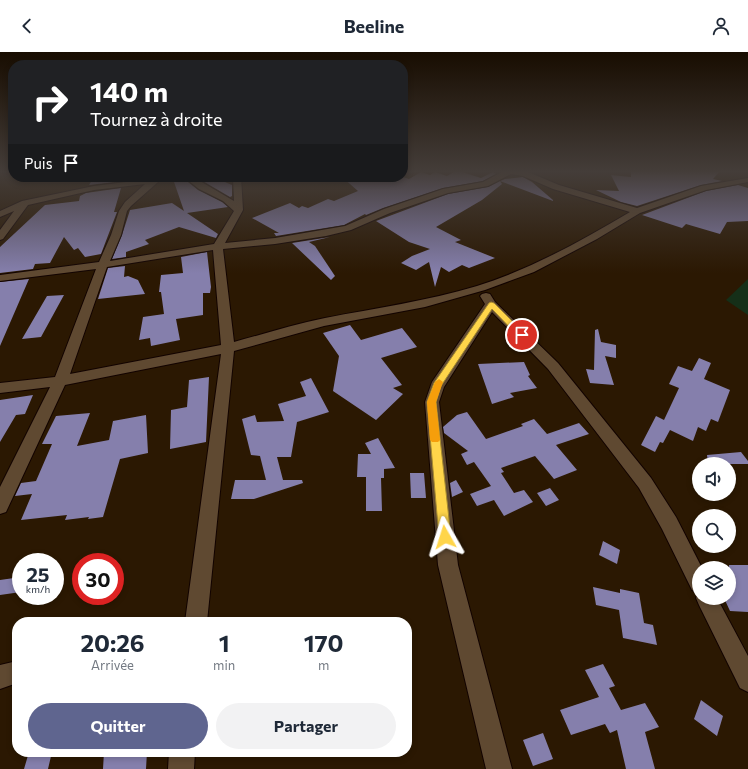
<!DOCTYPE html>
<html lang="fr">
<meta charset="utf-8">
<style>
:root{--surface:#fff;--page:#f2f2f3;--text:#1f2937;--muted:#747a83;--accent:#5f658f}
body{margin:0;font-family:Commissioner,sans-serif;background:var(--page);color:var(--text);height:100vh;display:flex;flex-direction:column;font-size:15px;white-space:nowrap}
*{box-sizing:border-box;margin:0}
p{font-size:13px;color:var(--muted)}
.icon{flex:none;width:22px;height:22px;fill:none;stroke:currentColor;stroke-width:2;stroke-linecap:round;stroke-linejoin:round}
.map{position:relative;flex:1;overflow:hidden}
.sheet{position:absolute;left:12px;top:565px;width:400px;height:140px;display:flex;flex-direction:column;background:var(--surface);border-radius:16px;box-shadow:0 2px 6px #0003}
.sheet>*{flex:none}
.guide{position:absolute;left:8px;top:8px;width:400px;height:122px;border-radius:16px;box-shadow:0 2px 6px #0003;background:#202124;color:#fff;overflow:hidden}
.controls{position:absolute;left:692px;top:405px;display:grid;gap:8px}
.controls a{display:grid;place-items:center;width:44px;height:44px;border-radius:50%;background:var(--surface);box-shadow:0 2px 6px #0003;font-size:20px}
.speed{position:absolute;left:12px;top:501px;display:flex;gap:8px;font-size:20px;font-weight:700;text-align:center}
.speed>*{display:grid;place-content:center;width:52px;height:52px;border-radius:50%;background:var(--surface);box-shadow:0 2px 6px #0003;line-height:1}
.speed small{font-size:10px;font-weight:400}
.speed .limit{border:6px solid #d22;background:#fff;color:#111}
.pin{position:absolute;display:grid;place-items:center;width:34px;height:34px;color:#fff;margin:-17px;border:2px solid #fff;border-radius:50%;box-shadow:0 1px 4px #0007}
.me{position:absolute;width:44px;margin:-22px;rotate:354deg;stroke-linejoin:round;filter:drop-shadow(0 0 3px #0008)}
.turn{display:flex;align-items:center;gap:14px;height:84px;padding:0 16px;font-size:18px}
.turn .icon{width:52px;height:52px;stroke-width:2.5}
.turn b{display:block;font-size:28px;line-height:34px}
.then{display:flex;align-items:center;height:38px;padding:0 16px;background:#0003;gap:8px;font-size:15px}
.eta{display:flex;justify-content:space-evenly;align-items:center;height:68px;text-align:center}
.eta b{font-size:24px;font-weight:700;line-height:28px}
.button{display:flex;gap:8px;margin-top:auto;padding:8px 16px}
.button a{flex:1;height:46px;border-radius:24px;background:var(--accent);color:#fff;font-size:16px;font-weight:700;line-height:46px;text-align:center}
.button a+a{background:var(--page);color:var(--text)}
header{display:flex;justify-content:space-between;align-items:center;height:52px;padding:0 16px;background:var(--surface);font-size:18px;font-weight:700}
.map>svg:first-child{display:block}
</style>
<header><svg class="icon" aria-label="back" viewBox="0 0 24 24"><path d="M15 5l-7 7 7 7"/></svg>Beeline<svg class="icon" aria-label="person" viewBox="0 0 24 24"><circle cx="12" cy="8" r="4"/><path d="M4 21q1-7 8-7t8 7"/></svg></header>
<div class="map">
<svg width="748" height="717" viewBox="0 0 748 717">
<rect width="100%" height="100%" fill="#2b1802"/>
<!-- green -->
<path fill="#152f18" d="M748 227V263L726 248Z"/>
<!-- building -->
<path fill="#857fac" d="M421 120 430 123 435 120 447 124 454 120H462L481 126 493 120 496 122 483 129 443 136 383 156 366 163 365 162 344 173 276 184 274 181H279L252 166 290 151 299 156 302 154 308 156 328 147 334 149 358 139 342 125H382L384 126 403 125 409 127Z
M631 120H719L713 127 722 129 701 133 637 154 621 150 596 138 619 139 611 123 631 125Z
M103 125H124L123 129 89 133 93 126Z
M196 125H213L232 133V144L230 145Z
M523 125 532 130 553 148V149L500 129 505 127Z
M183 126 198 138 222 150 228 155 187 161 218 182 216 186 179 175 145 188 149 192 126 200V205L112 207 122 183 130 158 172 151 184 159 173 127Z
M500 129 502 132 482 148 436 175 461 188 455 190 495 206 469 216 462 213 449 220 441 215 435 235 429 210 416 218 401 211 412 204 430 197 409 190 376 169 448 142 488 135Z
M738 133 748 136V169L727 170 720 182 686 172 682 176 642 163 706 139Z
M121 136 114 160H117L101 202 85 205 78 196 74 198 64 185 50 211 35 212 33 217 0 221V195L45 153 79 149 80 144 86 141Z
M330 185 309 190 315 194 335 224 331 228 292 191Z
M207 200 211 235 210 241H203V263L176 267 180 288 151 294 150 286 139 288 143 265 164 262 161 240H159L161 223 183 221 181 205Z
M125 214 124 225 128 224 138 228 145 242 98 247 108 216Z
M29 227 0 294V230Z
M64 243 41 285 22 287 47 244Z
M350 273 361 288 402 276 417 295 381 306 402 333 393 336 403 342 376 368 333 339 339 304 323 281Z
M598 277 601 290 616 293V306L605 304 614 333 590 331 586 317 594 318 595 278Z
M699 306 711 311 704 327 730 338 718 370 711 367 706 379 698 375 693 389 670 378 663 391 660 390 655 400 641 393 656 364 664 368 679 336 669 332 678 314 692 319Z
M524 310 530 323 528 324 537 336 510 341 514 345 492 352 478 312Z
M209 325 206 390 170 397 171 358 187 355 189 328Z
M311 326 329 360 297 370 291 405H277L283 428H302L303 431 254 447H231L235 428H266L260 404 251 403 242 367 255 363 257 370 284 369 278 352 306 344 300 330Z
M33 343 25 362 16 363 0 390V348Z
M467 360 486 387 523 374 521 372 534 367 547 382 579 371 589 382 556 393 577 418 554 427 535 404 501 416 504 420 501 421 514 441 524 438 533 450 504 464 494 448 477 454 470 442 491 434 474 410 467 413 461 402 468 399 444 381 443 375 457 363Z
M90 361 77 394 109 388 113 369 146 363 148 401 120 407 103 465 88 467 89 465 65 468 67 463 21 468 32 442 15 444 21 431 36 429 52 392H42L56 364Z
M378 386 395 416 384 417V426H381L382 459H366V425H357L358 402H371L365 391Z
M741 400 748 409V412H708L707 403Z
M410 421H424L426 446H411Z
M456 428 463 440 452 445 450 431Z
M550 436 559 448 546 454 537 441Z
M603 489 620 498 617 512 599 503Z
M729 513H748V560L730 559 724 546H729Z
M21 525V540L0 543V528Z
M593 535 620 541V537L639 541 644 571 653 573 657 593 623 586 619 558 596 553Z
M603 612 615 634 609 636 621 658 645 651 659 675 645 680 655 717H626L617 678 610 681 605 672 571 683 560 658 599 645 585 618Z
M701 648 723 664 717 684 694 667Z
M543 681 553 707 533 714 523 688Z
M29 700H52L48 717H24Z
M104 700H147L146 717H103Z"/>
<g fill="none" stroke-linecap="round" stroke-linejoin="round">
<defs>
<path id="minor" d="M502 120H528L559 133 637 156 701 134 748 126V130L706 138 640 161 597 187 534 220 485 238 425 255 324 274 234 299 207 570H185L221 302 65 333 6 460 0 462V435L50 335 0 341V331L55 325 96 217 0 229V223L99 210 111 183 119 159 125 150 145 132 94 138 28 153 3 187 0 188V178L14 159 0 165V159L22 149 94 134 158 126V130L131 154 127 159 121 183 110 209 214 192 234 159 223 149 199 137 184 125H193L234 149 233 125H241L243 158 225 191 275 186 345 174 384 157 443 137 483 130ZM511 122 523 124 553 137 630 160C581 189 531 217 477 234 427 249 376 256 325 266 294 272 264 282 234 290L223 197 275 192 326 184 351 178 390 161 448 141 488 134ZM213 198 221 293 70 322 107 215Z
M486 241 490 242 495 250 558 311 651 426 676 465 702 516H699V546H717L748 604V640L740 636 699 553 696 546 698 541 692 538 662 477 639 436 548 317 492 260 444 335 439 350 458 513 512 717H486L438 513 425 350 432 330 485 252 480 244 482 242Z
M17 609V631L0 637V613Z
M169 700H195L194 717H168Z"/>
</defs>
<!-- minor casing -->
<use href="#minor" stroke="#120300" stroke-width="2"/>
<!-- minor -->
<use href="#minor" fill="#5f4931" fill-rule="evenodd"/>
</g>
<!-- sky -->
<linearGradient id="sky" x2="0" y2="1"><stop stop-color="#180d01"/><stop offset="0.54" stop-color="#443d39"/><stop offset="1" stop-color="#443d39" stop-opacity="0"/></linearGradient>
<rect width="748" height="221" fill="url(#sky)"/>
<!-- route -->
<path fill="#ffd54a" stroke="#a68a30" d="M491 250 494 251 526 283 522 286 519 285 492 257 441 334 436 350 451 485 449 489 445 490 441 489 439 485 427 350 434 331 489 251Z"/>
<!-- slow -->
<path fill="#f59e0b" d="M439 327 443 330 436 350 440 388 438 390H432L430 388 427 350 435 330Z"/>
</svg>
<div class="controls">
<a><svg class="icon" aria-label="sound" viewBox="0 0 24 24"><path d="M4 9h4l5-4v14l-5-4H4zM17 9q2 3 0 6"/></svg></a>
<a><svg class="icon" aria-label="search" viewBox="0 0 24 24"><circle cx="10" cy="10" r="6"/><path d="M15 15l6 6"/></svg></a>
<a><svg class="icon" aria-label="layers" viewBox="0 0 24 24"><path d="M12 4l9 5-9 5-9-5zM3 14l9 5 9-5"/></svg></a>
</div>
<div class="speed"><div>25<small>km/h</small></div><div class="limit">30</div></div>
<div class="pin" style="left:522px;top:283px;background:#d93025"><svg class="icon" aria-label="arrive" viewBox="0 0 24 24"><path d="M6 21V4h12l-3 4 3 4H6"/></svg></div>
<svg class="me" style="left:445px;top:485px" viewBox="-20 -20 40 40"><path d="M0-17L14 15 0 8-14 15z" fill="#ffd54a" stroke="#fff" stroke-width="4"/></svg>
<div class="guide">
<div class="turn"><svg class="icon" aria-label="right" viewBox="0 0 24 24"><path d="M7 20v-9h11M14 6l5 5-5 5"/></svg><div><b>140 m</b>Tournez à droite</div></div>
<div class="then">Puis<svg class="icon" aria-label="arrive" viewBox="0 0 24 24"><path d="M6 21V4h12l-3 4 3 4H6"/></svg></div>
</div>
<section class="sheet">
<div class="eta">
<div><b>20:26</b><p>Arrivée</p></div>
<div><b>1</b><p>min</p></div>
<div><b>170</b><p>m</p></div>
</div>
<div class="button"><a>Quitter</a><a>Partager</a></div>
</section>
</div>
